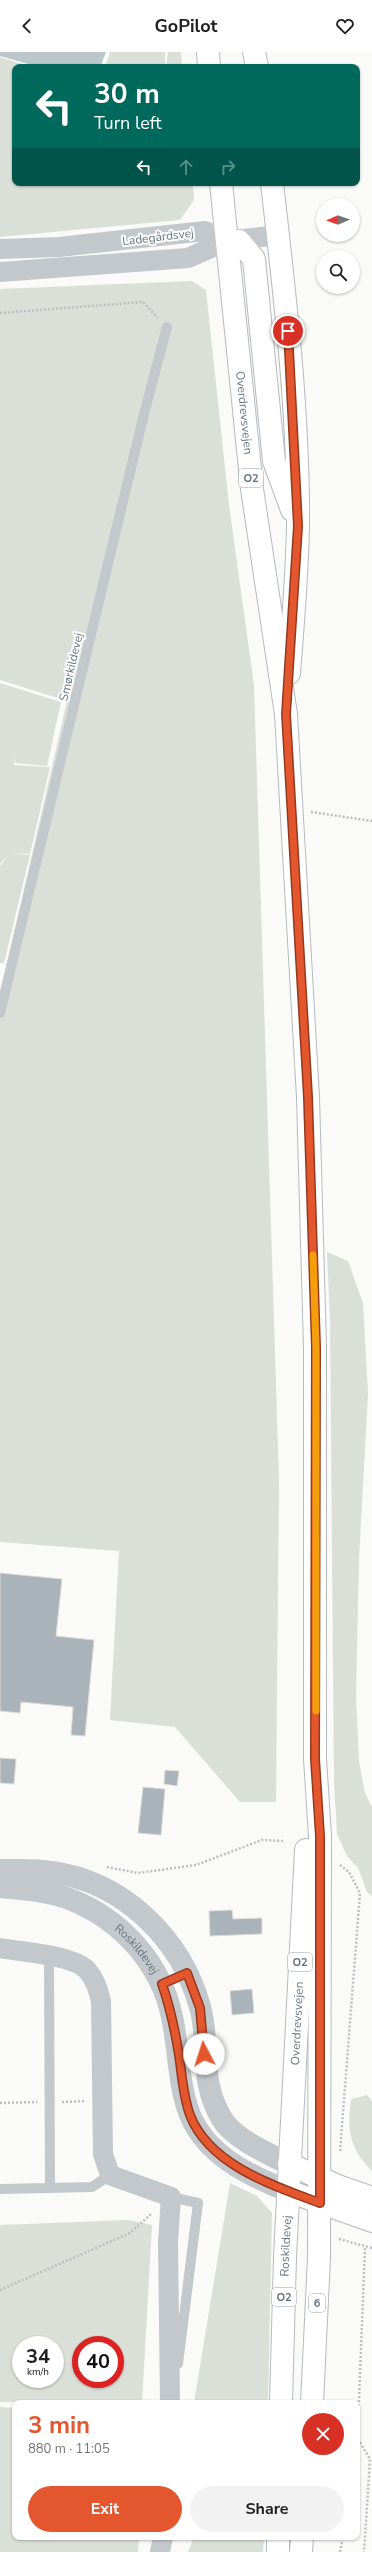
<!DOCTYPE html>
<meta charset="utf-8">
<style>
:root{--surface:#fff;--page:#f2f2f2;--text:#202124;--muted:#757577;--accent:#e4572e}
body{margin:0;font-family:"Nunito Sans",sans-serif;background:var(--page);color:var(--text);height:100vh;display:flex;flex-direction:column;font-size:15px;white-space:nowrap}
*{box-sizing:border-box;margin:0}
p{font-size:13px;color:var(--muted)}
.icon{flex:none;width:22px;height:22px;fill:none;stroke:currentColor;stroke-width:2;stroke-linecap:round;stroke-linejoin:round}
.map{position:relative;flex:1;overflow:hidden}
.side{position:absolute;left:12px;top:2348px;width:348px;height:140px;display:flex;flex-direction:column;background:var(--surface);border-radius:8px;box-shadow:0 1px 3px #0004}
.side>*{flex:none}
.top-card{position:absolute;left:12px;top:12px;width:348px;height:122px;border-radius:8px;box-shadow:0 1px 3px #0004;background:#00695c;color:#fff;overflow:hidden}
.needle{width:26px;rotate:268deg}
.tools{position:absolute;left:316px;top:146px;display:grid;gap:8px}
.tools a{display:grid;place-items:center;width:44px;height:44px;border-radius:50%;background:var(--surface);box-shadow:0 1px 3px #0004;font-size:20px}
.speed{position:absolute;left:12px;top:2284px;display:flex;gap:8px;font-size:20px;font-weight:700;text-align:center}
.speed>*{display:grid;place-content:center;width:52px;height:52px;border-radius:50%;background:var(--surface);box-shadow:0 1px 3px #0004;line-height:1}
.speed small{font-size:10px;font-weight:400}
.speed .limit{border:6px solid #d22;background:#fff;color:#111}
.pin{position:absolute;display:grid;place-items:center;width:34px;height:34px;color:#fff;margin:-17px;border:2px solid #fff;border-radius:50%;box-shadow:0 1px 4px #0007}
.me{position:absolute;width:44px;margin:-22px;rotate:355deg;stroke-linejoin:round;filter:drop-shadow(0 0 3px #0008)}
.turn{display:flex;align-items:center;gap:14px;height:84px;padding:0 16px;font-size:18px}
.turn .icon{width:52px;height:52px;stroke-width:2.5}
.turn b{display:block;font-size:28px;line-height:34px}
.lanes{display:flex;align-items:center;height:38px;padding:0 16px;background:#0003;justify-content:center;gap:20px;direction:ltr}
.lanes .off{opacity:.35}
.round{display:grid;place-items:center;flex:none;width:42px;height:42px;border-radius:21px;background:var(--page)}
.summary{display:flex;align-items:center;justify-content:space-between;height:68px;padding:0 16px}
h1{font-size:24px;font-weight:700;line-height:30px;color:var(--accent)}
.cta{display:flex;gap:8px;margin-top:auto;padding:8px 16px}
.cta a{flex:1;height:46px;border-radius:24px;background:var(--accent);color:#fff;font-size:16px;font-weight:700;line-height:46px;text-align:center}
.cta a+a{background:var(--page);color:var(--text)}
header{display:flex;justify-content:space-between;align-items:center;height:52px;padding:0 16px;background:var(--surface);font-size:18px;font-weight:700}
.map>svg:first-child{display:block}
</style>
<header><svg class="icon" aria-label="back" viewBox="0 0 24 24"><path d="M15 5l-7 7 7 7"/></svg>GoPilot<svg class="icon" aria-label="heart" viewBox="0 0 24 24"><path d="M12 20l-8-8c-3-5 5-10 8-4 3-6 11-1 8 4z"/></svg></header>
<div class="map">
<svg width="372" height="2500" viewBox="0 0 372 2500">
<rect width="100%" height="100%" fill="#fafaf8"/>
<!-- green -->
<path fill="#dadfd7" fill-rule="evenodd" d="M110 0H165V15H105Z
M168 0H181L182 15H166Z
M0 5 31 15H15V131H193L194 148 180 168 0 185Z
M192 229 206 238 229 453 254 633 279 1428 276 1750H240L175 1675 110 1668 119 1499 0 1490V942L67 649 0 628V237Z
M0 631 61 650 47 714 15 711V702L14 713 50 715 30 802 9 801 30 803 4 911H0V814L8 803 0 812Z
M327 1200 348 1209 363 1251 368 1342 359 1507 356 1645 359 1709 365 1741 372 1755V1844L367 1840 358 1816 347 1804 337 1782 334 1731 330 1268Z
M367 2043 372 2049V2119C349 2096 347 2078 351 2047Z
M230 2131 257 2144 272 2161 268 2351H194Z
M129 2168 152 2173 142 2351 0 2350V2173ZM21 2293H55V2327H21ZM81 2293H115V2327H81Z
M0 2355 15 2356V2485H139L138 2500H0Z
M194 2485H264L263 2500H188Z"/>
<!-- water -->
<path fill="#bbc7cb" d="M0 0H106L101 13 39 15 0 4Z"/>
<!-- building -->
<path fill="#aab3b9" stroke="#dcdcda" d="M0 1521 62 1527 56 1584 94 1588 85 1684 71 1683 73 1655 21 1650 20 1661 0 1659Z
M0 1706 16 1707 14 1732 0 1731Z
M165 1718 179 1719 177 1734 164 1732Z
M143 1735 165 1737 161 1783 138 1781Z
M232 1858 233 1867 262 1866V1882L210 1884 209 1859Z
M252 1937 254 1961 232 1963 230 1939Z"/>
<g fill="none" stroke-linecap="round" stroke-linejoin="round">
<defs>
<path id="secondary" d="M289 2112 338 2134 372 2146
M288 2139 372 2169"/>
<g id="primary">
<path d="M208 0 209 15"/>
<path d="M254 0 257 15"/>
<path id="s2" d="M221 131 252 437 286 662 308 1045 315 1296V1707L320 1784 319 2206 312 2351"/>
<path d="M272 131C285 245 299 361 298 475 297 524 293 572 289 621"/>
<path d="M227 189H239L254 207 274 409 292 458"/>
<path id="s3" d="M281 2351 285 2205 306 1798"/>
<path d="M278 2500V2485"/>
<path d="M301 2500 302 2485"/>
</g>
</defs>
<!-- secondary casing -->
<use href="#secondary" stroke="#b3babf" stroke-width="24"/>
<!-- primary casing -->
<use href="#primary" stroke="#b5babe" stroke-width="24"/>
<!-- path -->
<path stroke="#bbbfc2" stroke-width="2.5" stroke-dasharray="2 2" stroke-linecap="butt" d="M0 261 143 250 158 266
M311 760 372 769
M340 1813 349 1820 360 1841 340 2100
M107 1815 138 1821 196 1813 262 1788 283 1789
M62 2050 85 2049
M0 2051 37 2050
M339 2187 372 2196
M0 2238 130 2181 151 2162
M358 2387 370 2407 364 2500
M357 2398 365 2195
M340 2500 343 2485"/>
<!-- service -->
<path stroke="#c3c8cc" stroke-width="10" d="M0 961 144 362 167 275
M49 1905 50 2136
M162 1932 187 1921
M0 2137 92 2135 110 2123
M171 2145 198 2151 178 2312"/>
<!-- minor -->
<path stroke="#c3c8cc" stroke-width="20" d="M0 197 59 195 205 179 227 189
M0 220 188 206 227 189 278 183
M0 1896C21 1900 73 1903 87 1918 95 1927 98 1937 101 1949L103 2102 110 2123 171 2145 168 2190 170 2351
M160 2500 163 2485"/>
<!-- tertiary -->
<g stroke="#c3c8cc" stroke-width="22">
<path d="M0 1818C17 1818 35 1817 52 1820 123 1830 181 1886 200 1955 211 1994 198 2027 222 2067 234 2087 269 2102 289 2112"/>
<path id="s1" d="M0 1835C23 1837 50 1839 72 1848 121 1868 161 1911 172 1965 179 1996 178 2033 190 2063 207 2104 250 2124 288 2139"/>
</g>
<!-- secondary -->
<use href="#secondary" stroke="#fff" stroke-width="22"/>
<!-- primary -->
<use href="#primary" stroke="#fff" stroke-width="22"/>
</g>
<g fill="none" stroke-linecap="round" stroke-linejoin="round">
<defs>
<path id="route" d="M204 2002 200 1956 187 1921 162 1932C170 1955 175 1978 179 2003 182 2023 183 2044 190 2063 209 2113 274 2134 320 2151V1784L315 1707 316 1296 308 1045 286 662 298 474 288 279"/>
</defs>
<!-- route casing -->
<use href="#route" stroke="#94391e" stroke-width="10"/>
<!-- route -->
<use href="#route" stroke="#e4572e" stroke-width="7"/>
<!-- slow -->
<path stroke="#f59e0b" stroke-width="7" d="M313 1203 316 1296V1659"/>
</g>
<g text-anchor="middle" stroke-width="4" stroke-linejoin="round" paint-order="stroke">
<!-- shield labels -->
<g fill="#fff" stroke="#939fa8" stroke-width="1">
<rect x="239" y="417" width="24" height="18" rx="3"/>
<rect x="288" y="1901" width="24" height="18" rx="3"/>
<rect x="272" y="2236" width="24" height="18" rx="3"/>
<rect x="309" y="2242" width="16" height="18" rx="3"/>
</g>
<g font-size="11" font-weight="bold" fill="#657683">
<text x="251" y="430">O2</text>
<text x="300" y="1914">O2</text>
<text x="284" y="2249">O2</text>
<text x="317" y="2255">6</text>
</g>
<!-- street labels -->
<g font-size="12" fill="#657683" stroke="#fff">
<text transform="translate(158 185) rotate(-7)" y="4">Ladegårdsvej</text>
<text dy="4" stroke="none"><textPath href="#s2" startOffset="231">Overdrevsvejen</textPath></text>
<text transform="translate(71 615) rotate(-77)" y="4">Smørkildevej</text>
<text dy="4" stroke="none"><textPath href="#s1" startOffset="156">Roskildevej</textPath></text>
<text dy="4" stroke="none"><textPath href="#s3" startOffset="380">Overdrevsvejen</textPath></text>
<text dy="4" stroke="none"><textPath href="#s3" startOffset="157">Roskildevej</textPath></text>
</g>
</g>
</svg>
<div class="tools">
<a><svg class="needle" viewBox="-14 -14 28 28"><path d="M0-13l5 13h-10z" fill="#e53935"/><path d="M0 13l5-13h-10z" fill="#757577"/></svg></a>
<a><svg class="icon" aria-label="search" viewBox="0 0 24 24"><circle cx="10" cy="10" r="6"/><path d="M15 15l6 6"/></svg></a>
</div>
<div class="speed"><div>34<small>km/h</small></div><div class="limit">40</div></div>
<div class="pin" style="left:288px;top:279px;background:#d93025"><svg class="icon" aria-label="arrive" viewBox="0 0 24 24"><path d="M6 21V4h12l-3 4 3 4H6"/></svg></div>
<svg class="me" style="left:204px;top:2002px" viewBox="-20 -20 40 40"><circle r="19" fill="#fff"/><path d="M0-13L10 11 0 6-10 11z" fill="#e4572e"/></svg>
<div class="top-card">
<div class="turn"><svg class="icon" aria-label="left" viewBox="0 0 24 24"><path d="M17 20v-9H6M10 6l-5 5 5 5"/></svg><div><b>30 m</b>Turn left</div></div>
<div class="lanes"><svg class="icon" aria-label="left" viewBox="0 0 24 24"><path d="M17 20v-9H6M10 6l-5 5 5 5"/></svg><svg class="icon off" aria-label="ahead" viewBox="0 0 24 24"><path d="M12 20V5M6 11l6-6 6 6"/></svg><svg class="icon off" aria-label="right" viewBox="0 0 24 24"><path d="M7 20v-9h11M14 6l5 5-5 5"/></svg></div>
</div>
<section class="side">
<div class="summary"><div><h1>3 min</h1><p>880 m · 11:05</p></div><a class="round" style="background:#d93025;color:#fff"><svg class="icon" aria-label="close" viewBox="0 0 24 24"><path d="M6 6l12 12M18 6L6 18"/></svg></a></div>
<div class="cta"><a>Exit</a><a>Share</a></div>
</section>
</div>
